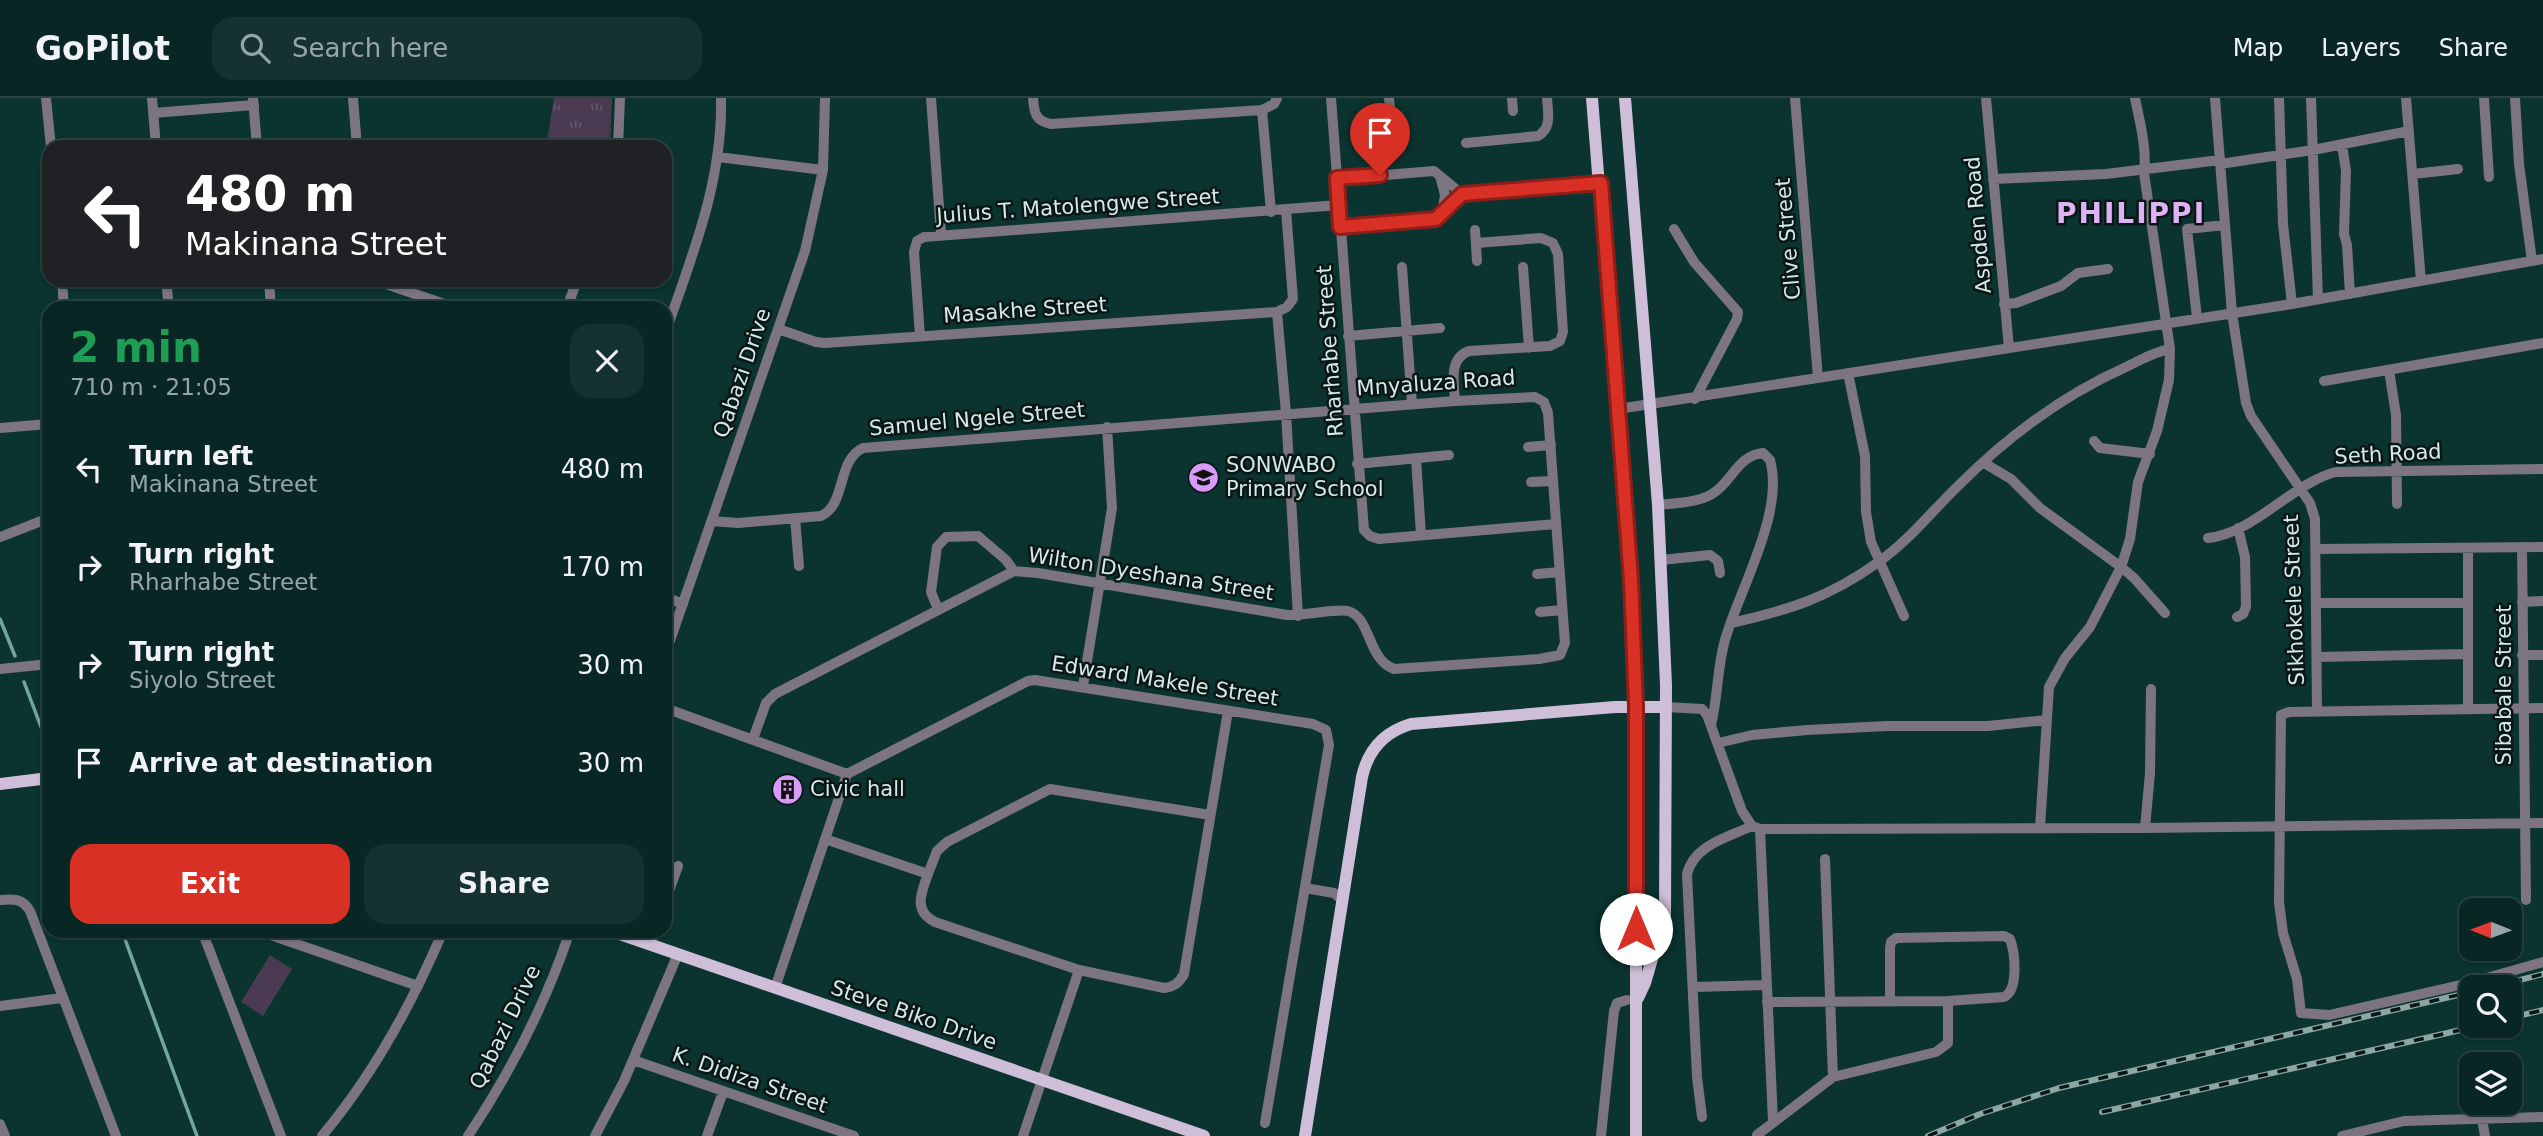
<!DOCTYPE html>
<meta charset="utf-8">
<style>
:root{--surface:#082623;--page:#163230;--text:#f1f3f6;--muted:#98a5a6;--line:#294341;--accent:#d93025}
body{margin:0;font-family:"DejaVu Sans",sans-serif;background:var(--page);color:var(--text);height:100vh;display:flex;flex-direction:column;font-size:26px;white-space:nowrap}
*{box-sizing:border-box;margin:0}
p{font-size:23px;color:var(--muted)}
.icon{flex:none;width:38px;height:38px;fill:none;stroke:currentColor;stroke-width:2;stroke-linecap:round;stroke-linejoin:round}
.map{position:relative;flex:1;overflow:hidden}
.drawer{position:absolute;left:42px;top:203px;width:630px;height:637px;display:flex;flex-direction:column;background:var(--surface);border-radius:21px;box-shadow:0 2px 5px #0004,0 0 0 2px var(--line)}
.drawer>*{flex:none}
.guide{position:absolute;left:42px;top:42px;width:630px;height:147px;border-radius:21px;box-shadow:0 2px 5px #0004,0 0 0 2px var(--line);background:#202124;color:#fff;overflow:hidden}
.needle{width:46px;rotate:271deg}
.buttons{position:absolute;left:2459px;top:800px;display:grid;gap:14px}
.buttons a{display:grid;place-items:center;width:63px;height:63px;border-radius:14px;background:var(--surface);box-shadow:0 2px 5px #0004,0 0 0 2px var(--line);font-size:35px}
.pin{position:absolute;display:grid;place-items:center;width:60px;height:60px;color:#fff;margin:-72px -30px;border-radius:50% 50% 50% 0;rotate:-45deg;box-shadow:0 0 7px #0007}
.pin .icon{rotate:45deg}
.me{position:absolute;width:77px;margin:-38px;rotate:0deg;stroke-linejoin:round;filter:drop-shadow(0 0 5px #0008)}
.turn{display:flex;align-items:center;gap:24px;height:147px;padding:0 28px;font-size:32px}
.turn .icon{width:91px;height:91px;stroke-width:2.5}
.turn b{display:block;font-size:49px;line-height:60px}
.round{display:grid;place-items:center;flex:none;width:74px;height:74px;border-radius:21px;background:var(--page)}
.summary{display:flex;align-items:center;justify-content:space-between;height:119px;padding:0 28px}
h1{font-size:42px;font-weight:700;line-height:52px;color:#1e9e55}
.action{display:flex;gap:14px;margin-top:auto;padding:14px 28px}
.action a{flex:1;height:80px;border-radius:21px;background:var(--accent);color:#fff;font-size:28px;font-weight:700;line-height:80px;text-align:center}
.action a+a{background:var(--page);color:var(--text)}
ul{padding:0;list-style:none}
li{display:flex;align-items:center;gap:21px;height:98px;padding:0 28px}
li div{flex:1}
li b{display:block;font-size:26px}
li em{font-style:normal}
header{display:flex;align-items:center;gap:42px;box-sizing:border-box;height:98px;padding:0 35px;background:var(--surface);border-bottom:2px solid var(--line)}
header strong{font-size:33px}
nav{display:flex;gap:38px;margin-inline-start:auto;font-size:24px}
.search{width:490px;height:63px;background:var(--page);display:flex;align-items:center;gap:18px;box-sizing:border-box;padding:0 24px;border-radius:21px;color:var(--muted);font-size:26px}
.map>svg:first-child{display:block}
</style>
<header>
<strong>GoPilot</strong>
<div class="search"><svg class="icon" aria-label="search" viewBox="0 0 24 24"><circle cx="10" cy="10" r="6"/><path d="M15 15l6 6"/></svg>Search here</div>
<nav><a>Map</a><a>Layers</a><a>Share</a></nav>
</header>
<div class="map">
<svg width="2543" height="1038" viewBox="0 0 2543 1038">
<defs>
<pattern id="park-tufts" width="24" height="20" patternUnits="userSpaceOnUse" patternTransform="scale(1.75)"><rect width="24" height="20" fill="#4a3b52"/><path d="M3 7l-1-3M5 7V3M7 7l1-3M15 17l-1-3M17 17v-4M19 17l1-3" fill="none" stroke="#63576b"/></pattern>
</defs>
<rect width="100%" height="100%" fill="#0b332f"/>
<!-- park -->
<path fill="url(#park-tufts)" d="M554 0H612L610 49H546Z"/>
<!-- garden -->
<path fill="#4a3b52" d="M270 857 292 871 263 918 241 904Z"/>
<g fill="none" stroke-linecap="round" stroke-linejoin="round">
<!-- stream -->
<path stroke="#72a6a0" stroke-width="3.5" d="M0 521 15 558
M24 584 49 650
M122 833 197 1038"/>
<!-- minor -->
<path stroke="#7c7581" stroke-width="10" d="M46 0 51 49
M152 0 156 49
M253 0 257 49
M353 0 357 49
M931 0 941 136
M1033 0C1034 14 1035 23 1051 26L1262 12 1274 6 1277 0
M1331 0 1364 432 1370 438 1379 441 1556 426
M1389 0 1392 33
M1512 0 1513 13
M1795 0 1818 280
M1986 0 2009 250
M2215 0 2232 215 2246 305 2251 318 2310 405 2315 421 2317 614
M2279 0 2283 126 2292 206
M2311 0 2318 201
M2406 0 2421 183
M2484 0 2489 79
M2515 0 2519 66 2532 163
M1262 12 1271 114
M153 15 254 7
M1466 45 1538 38C1552 30 1548 15 1547 0
M2342 47 2346 73 2344 136 2347 147 2350 196
M618 49 620 0
M718 59 823 72
M2220 66 2313 52 2409 33
M2413 76 2458 71
M1440 78 1445 97 1442 116
M1337 81 1434 73 1462 96
M1993 81 2106 76 2220 62
M1340 129 1436 121 1462 96 1601 85
M1674 131 1694 164 1738 214 1737 221 1695 301
M1475 132 1477 163
M1402 169 1412 306
M1523 169 1529 250
M62 182 64 210
M166 182 169 210
M269 182 271 210
M374 182 456 210
M2004 206 2016 205 2061 188 2078 175 2108 171
M567 210 577 182
M1277 214 1286 315 1298 518
M2197 220 2187 131 2225 127
M778 231 816 244 825 245 1277 214 1287 209 1293 201 1286 112
M665 236C692 158 723 83 721 0
M920 238 914 154 917 143 924 139 1339 107
M1348 238 1440 230
M2389 272 2396 317 2397 406
M1848 275 1865 358 1866 414 1871 444 1904 518
M2324 283 2543 245
M1455 303C1454 285 1448 261 1469 253L1550 248 1560 243 1563 234 1558 156 1553 145 1541 140 1476 145
M1618 311 2292 206 2543 161
M0 330 49 326
M2094 343 2100 350 2150 356
M1528 349 1551 347
M1416 360 1421 437
M1984 365 2011 381 2040 410 2121 469 2134 480 2165 515
M1357 366 1449 357
M1531 384 1553 383
M1658 407C1675 405 1697 405 1712 396 1731 385 1738 357 1763 355L1770 362C1785 415 1739 492 1725 542 1717 570 1718 599 1711 627
M795 420 799 468
M712 423 738 425 821 418C847 406 836 363 863 350L1455 303 1535 299 1544 304 1548 315 1565 545 1560 557 1539 561 1394 571C1367 561 1371 519 1348 513 1337 510 1303 518 1287 517L1038 475 1014 473 775 596 766 605 753 641
M0 439 49 420
M2208 440C2253 436 2294 384 2336 374L2543 371
M2522 449 2526 802
M2468 450V611
M2316 451 2543 449
M1661 462 1710 457 1718 463 1720 475
M1537 476 1560 474
M665 499 683 506
M2522 504 2543 503
M2316 505H2466
M938 511 931 494 937 449 946 439 978 438 1006 462 1014 473
M1540 514 1562 512
M2237 519 2243 516 2246 509 2245 459 2238 430
M1731 525C1789 512 1828 500 1877 465 1908 444 1931 414 1958 388 2008 338 2061 298 2126 269 2141 262 2153 254 2170 251
M665 557 805 153 823 72 825 0
M2522 557H2543
M2317 559 2467 556
M0 571 49 566
M1083 588 1112 410 1107 329
M1666 609 1702 611 1707 617 1742 713 1752 728 1760 731 2145 730 2543 725
M665 610 847 676
M2543 610 2289 614 2281 617 2279 804 2283 835 2297 881 2301 915 2329 917 2469 885 2543 864
M1718 645 1752 637 1807 632 1887 628H1988L2047 622
M847 676 1028 583 1035 582 1313 626 1326 632 1329 647 1265 1025
M2040 730 2049 589 2065 560 2090 529 2121 469 2130 441 2138 384 2157 333 2169 282 2170 251 2144 75C2147 50 2140 25 2135 0
M2145 730 2150 675 2151 591
M1760 731 1773 1024
M825 741 928 776C921 795 913 813 935 824L1079 872 1164 890C1174 889 1179 885 1184 876L1228 613
M1825 761 1833 979
M928 776 937 753 947 744 1050 691 1210 717
M1305 790 1334 795 1343 803
M0 802C14 801 22 800 30 813L116 1038
M665 804 678 768
M202 833 281 1038
M259 833 418 888
M650 846 655 833
M1694 889 1766 887
M775 890 847 676
M1890 903V850L1891 844 1896 840 2004 838 2010 841C2015 855 2019 892 2004 899L1948 903
M0 908 62 900
M633 962 854 1038
M1702 1019 1697 979 1687 776C1694 747 1728 739 1752 728
M2482 1021 2485 1038
M0 1026 5 1038
M1757 1037 1833 979 1936 954 1948 945V903L1767 904
M322 1038C373 977 412 906 443 833
M468 1038C510 975 546 905 570 833
M595 1038 624 983 678 856
M707 1038 723 994
M1023 1038 1079 872
M1601 1038 1614 913 1617 905 1627 902
M2342 1038 2404 1023 2543 1019"/>
<!-- major -->
<path stroke="#cebed7" stroke-width="12" d="M1592 0 1632 502 1636 609V1038
M1625 0 1658 407 1666 587 1665 816 1645 885 1638 900
M0 686 49 680
M611 833 1204 1038
M1305 1038 1362 679C1368 652 1384 634 1411 626L1615 609H1666"/>
<defs>
<path id="rail" d="M2493 889 2543 876
M2510 920 2543 912
M2102 1014 2478 928
M1928 1038 1980 1016 2059 990 2471 894"/>
</defs>
<!-- rail casing -->
<use href="#rail" stroke="#8ba6a3" stroke-width="6"/>
<!-- rail -->
<use href="#rail" stroke="#081716" stroke-width="3.5" stroke-dasharray="10" stroke-linecap="butt"/>
</g>
<g fill="none" stroke-linecap="round" stroke-linejoin="round">
<defs>
<path id="route" d="M1380 77 1337 80 1340 129 1436 121 1462 96 1601 85 1631 482 1636 609V831"/>
</defs>
<!-- route casing -->
<use href="#route" stroke="#8d1f18" stroke-width="18"/>
<!-- route -->
<use href="#route" stroke="#d93025" stroke-width="12"/>
</g>
<!-- icons -->
<defs>
<symbol id="school-disc" viewBox="-11 -11 22 22"><circle r="9.5" fill="#d89af8" stroke="#081716"/><path d="M0-5L7-2L0 1L-7-2ZM-4 1L0 2.5L4 1V4Q0 6-4 4Z" fill="#111"/></symbol>
<symbol id="building-disc" viewBox="-11 -11 22 22"><circle r="9.5" fill="#d89af8" stroke="#081716"/><path d="M-4-6H4V6H1V3H-1V6H-4ZM-2.5-4.3h1.7v1.8h-1.7ZM.8-4.3h1.7v1.8H.8ZM-2.5-1h1.7V.8h-1.7ZM.8-1h1.7V.8H.8Z" fill="#111"/></symbol>
</defs>
<g fill-rule="evenodd">
<use href="#school-disc" x="1186" y="362" width="35" height="35"/>
<use href="#building-disc" x="770" y="674" width="35" height="35"/>
</g>
<g text-anchor="middle" stroke-width="5" stroke-linejoin="round" paint-order="stroke">
<!-- street labels -->
<g font-size="21" fill="#d5e9e6" stroke="#081716">
<text transform="translate(1078 108) rotate(-4)" y="7">Julius T. Matolengwe Street</text>
<text transform="translate(1978 127) rotate(-95)" y="7">Aspden Road</text>
<text transform="translate(1788 141) rotate(-95)" y="7">Clive Street</text>
<text transform="translate(1025 212) rotate(-4)" y="7">Masakhe Street</text>
<text transform="translate(1330 253) rotate(-94)" y="7">Rharhabe Street</text>
<text transform="translate(742 275) rotate(-71)" y="7">Qabazi Drive</text>
<text transform="translate(1436 285) rotate(-4)" y="7">Mnyaluza Road</text>
<text transform="translate(977 321) rotate(-5)" y="7">Samuel Ngele Street</text>
<text transform="translate(2388 356) rotate(-3)" y="7">Seth Road</text>
<text transform="translate(1151 476) rotate(9)" y="7">Wilton Dyeshana Street</text>
<text transform="translate(2294 502) rotate(-92)" y="7">Sikhokele Street</text>
<text transform="translate(1165 583) rotate(9)" y="7">Edward Makele Street</text>
<text transform="translate(2504 587) rotate(-90)" y="7">Sibabale Street</text>
<text transform="translate(914 917) rotate(19)" y="7">Steve Biko Drive</text>
<text transform="translate(505 929) rotate(-64)" y="7">Qabazi Drive</text>
<text transform="translate(750 982) rotate(19)" y="7">K. Didiza Street</text>
</g>
<!-- poi labels -->
<g font-size="21" fill="#d5e9e6" stroke="#081716" text-anchor="start">
<text x="1226" y="374">SONWABO<tspan x="1226" dy="24">Primary School</tspan></text>
<text x="810" y="698">Civic hall</text>
</g>
<!-- district labels -->
<g font-size="28" font-weight="bold" letter-spacing="2" fill="#deb3f4" stroke="#081716">
<text x="2131" y="125">PHILIPPI</text>
</g>
</g>
</svg>
<div class="buttons">
<a><svg class="needle" viewBox="-14 -14 28 28"><path d="M0-13l5 13h-10z" fill="#e53935"/><path d="M0 13l5-13h-10z" fill="#98a5a6"/></svg></a>
<a><svg class="icon" aria-label="search" viewBox="0 0 24 24"><circle cx="10" cy="10" r="6"/><path d="M15 15l6 6"/></svg></a>
<a><svg class="icon" aria-label="layers" viewBox="0 0 24 24"><path d="M12 4l9 5-9 5-9-5zM3 14l9 5 9-5"/></svg></a>
</div>
<div class="pin" style="left:1380px;top:77px;background:#d93025"><svg class="icon" aria-label="arrive" viewBox="0 0 24 24"><path d="M6 21V4h12l-3 4 3 4H6"/></svg></div>
<svg class="me" style="left:1636px;top:831px" viewBox="-20 -20 40 40"><circle r="19" fill="#fff"/><path d="M0-13L10 11 0 6-10 11z" fill="#d93025"/></svg>
<div class="guide">
<div class="turn"><svg class="icon" aria-label="left" viewBox="0 0 24 24"><path d="M17 20v-9H6M10 6l-5 5 5 5"/></svg><div><b>480 m</b>Makinana Street</div></div>
</div>
<section class="drawer">
<div class="summary"><div><h1>2 min</h1><p>710 m · 21:05</p></div><a class="round"><svg class="icon" aria-label="close" viewBox="0 0 24 24"><path d="M6 6l12 12M18 6L6 18"/></svg></a></div>
<ul>
<li><svg class="icon" aria-label="left" viewBox="0 0 24 24"><path d="M17 20v-9H6M10 6l-5 5 5 5"/></svg><div><b>Turn left</b><p>Makinana Street</p></div><em>480 m</em></li>
<li><svg class="icon" aria-label="right" viewBox="0 0 24 24"><path d="M7 20v-9h11M14 6l5 5-5 5"/></svg><div><b>Turn right</b><p>Rharhabe Street</p></div><em>170 m</em></li>
<li><svg class="icon" aria-label="right" viewBox="0 0 24 24"><path d="M7 20v-9h11M14 6l5 5-5 5"/></svg><div><b>Turn right</b><p>Siyolo Street</p></div><em>30 m</em></li>
<li><svg class="icon" aria-label="arrive" viewBox="0 0 24 24"><path d="M6 21V4h12l-3 4 3 4H6"/></svg><div><b>Arrive at destination</b></div><em>30 m</em></li>
</ul>
<div class="action"><a>Exit</a><a>Share</a></div>
</section>
</div>
